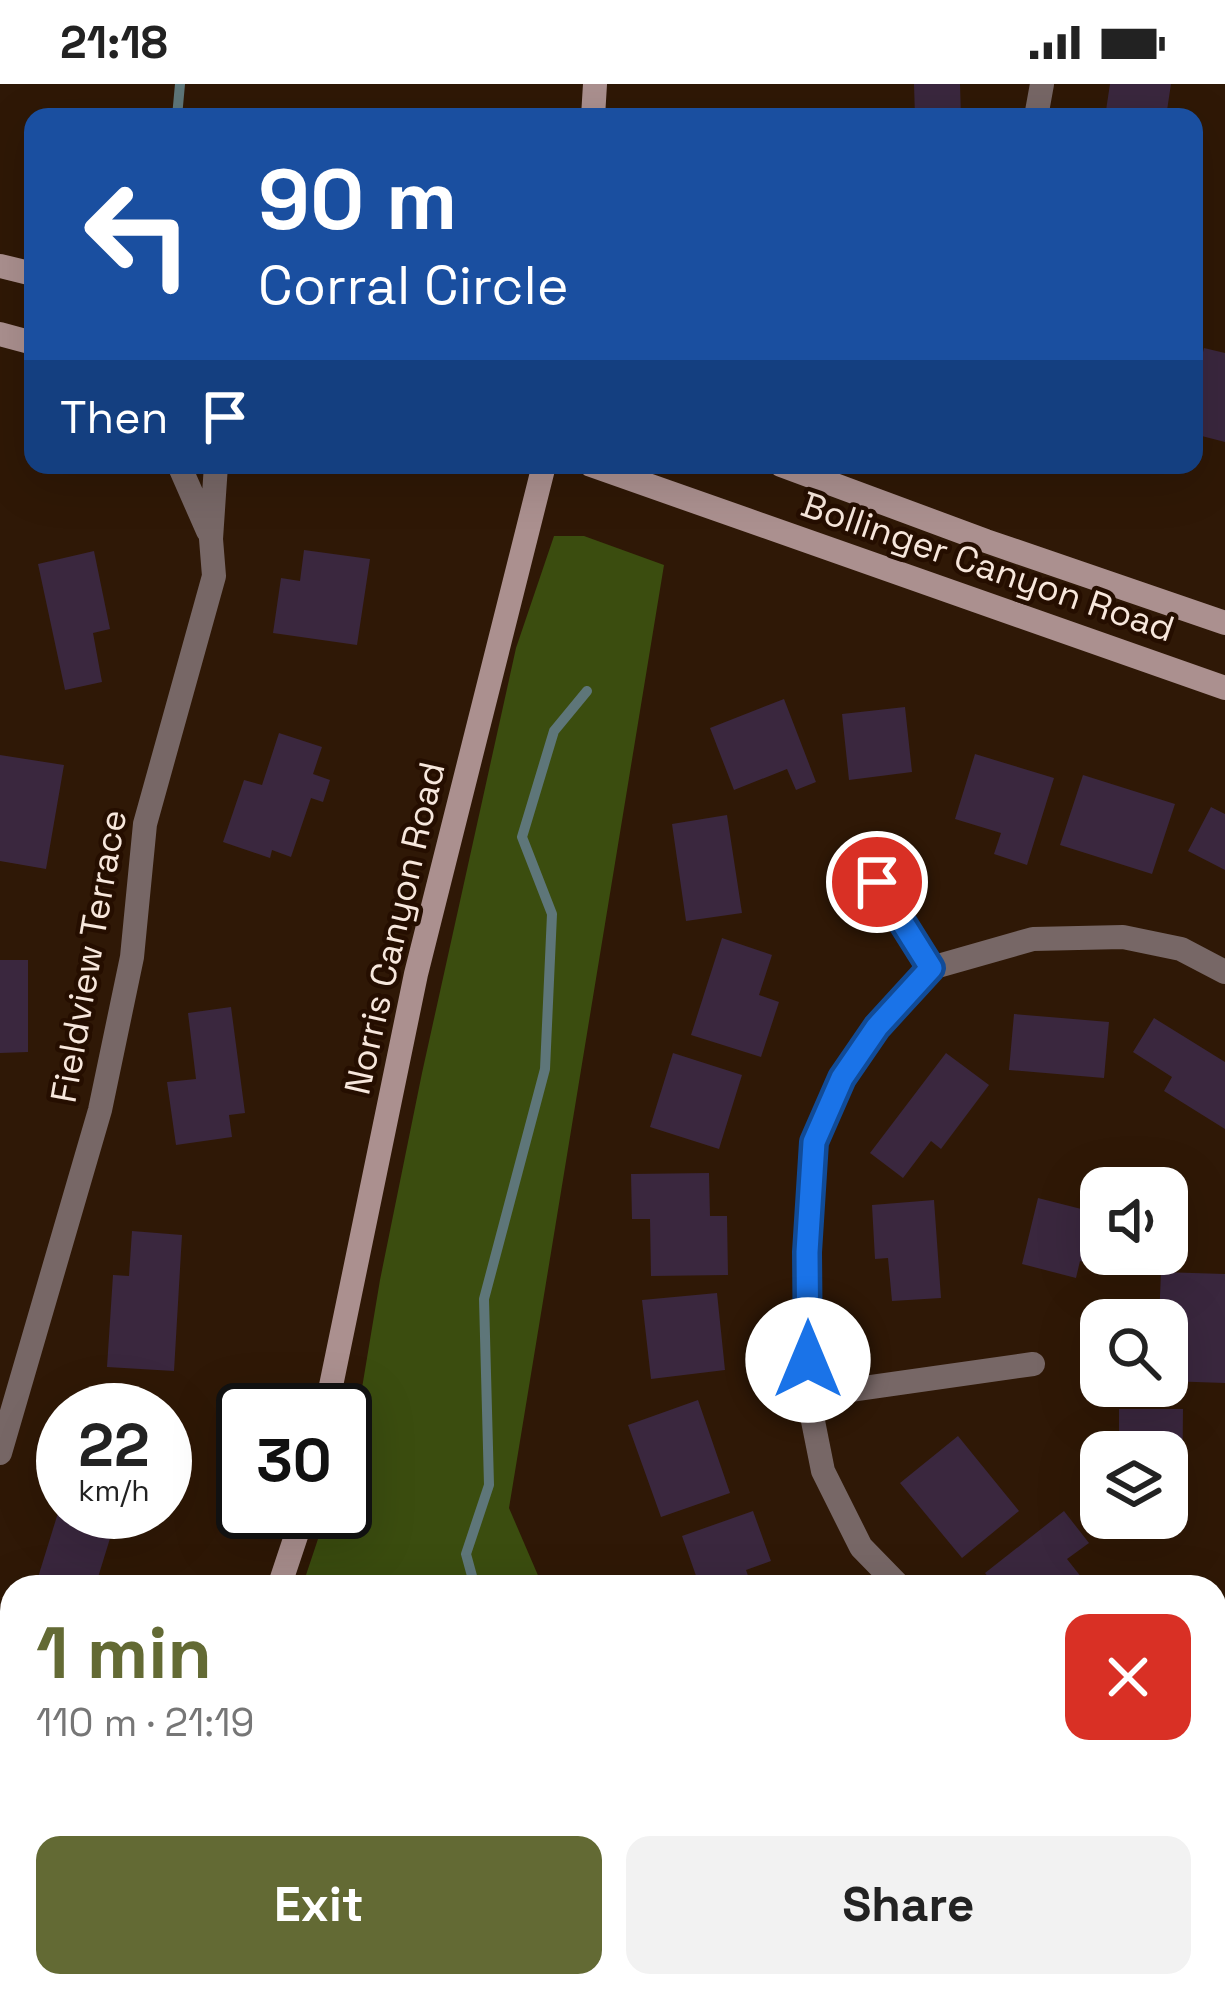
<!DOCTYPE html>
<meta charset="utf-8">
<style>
:root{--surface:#fff;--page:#f2f2f2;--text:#222;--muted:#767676;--accent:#636a34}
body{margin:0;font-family:"Space Grotesk",sans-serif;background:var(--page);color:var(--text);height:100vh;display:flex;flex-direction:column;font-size:45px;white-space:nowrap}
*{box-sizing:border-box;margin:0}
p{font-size:39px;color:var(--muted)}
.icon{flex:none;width:66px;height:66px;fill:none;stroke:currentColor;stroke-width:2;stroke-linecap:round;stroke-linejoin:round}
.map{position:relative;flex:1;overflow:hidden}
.details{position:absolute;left:0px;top:1491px;width:1227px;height:423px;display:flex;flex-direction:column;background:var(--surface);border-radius:36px 36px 0 0;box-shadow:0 12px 48px #0002}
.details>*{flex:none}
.hud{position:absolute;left:24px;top:24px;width:1179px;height:366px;border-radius:24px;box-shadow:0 12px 48px #0002;background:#1a4fa0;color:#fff;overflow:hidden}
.controls{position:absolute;left:1080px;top:1083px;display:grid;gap:24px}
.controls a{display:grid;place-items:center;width:108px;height:108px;border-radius:24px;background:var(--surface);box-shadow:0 12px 48px #0002;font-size:60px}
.speed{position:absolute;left:36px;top:1299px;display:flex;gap:24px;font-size:60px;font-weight:700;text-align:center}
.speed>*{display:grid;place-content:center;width:156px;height:156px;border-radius:50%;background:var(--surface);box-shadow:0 12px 48px #0002;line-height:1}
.speed small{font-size:30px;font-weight:400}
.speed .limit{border:6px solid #111;border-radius:18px;background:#fff;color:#111}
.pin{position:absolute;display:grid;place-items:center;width:102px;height:102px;color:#fff;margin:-51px;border:6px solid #fff;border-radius:50%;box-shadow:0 3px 12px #0007}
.me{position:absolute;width:132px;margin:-66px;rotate:0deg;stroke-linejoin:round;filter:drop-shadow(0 0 9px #0008)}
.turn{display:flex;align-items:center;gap:42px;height:252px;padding:0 36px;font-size:54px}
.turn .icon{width:156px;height:156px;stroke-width:2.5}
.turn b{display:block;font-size:84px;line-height:102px}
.then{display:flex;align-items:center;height:114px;padding:0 36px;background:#0003;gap:24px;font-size:45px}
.round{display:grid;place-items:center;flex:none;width:126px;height:126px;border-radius:24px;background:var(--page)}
.summary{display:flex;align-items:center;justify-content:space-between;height:204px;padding:0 36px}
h1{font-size:72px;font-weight:700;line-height:90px;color:var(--accent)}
.cta{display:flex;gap:24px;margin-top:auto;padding:24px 36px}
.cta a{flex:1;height:138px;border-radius:24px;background:var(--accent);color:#fff;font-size:48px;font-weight:700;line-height:138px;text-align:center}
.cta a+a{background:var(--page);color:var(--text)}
.status{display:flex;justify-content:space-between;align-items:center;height:84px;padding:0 60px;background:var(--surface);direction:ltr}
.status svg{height:33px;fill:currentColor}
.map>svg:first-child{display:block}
</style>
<div class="status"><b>21:18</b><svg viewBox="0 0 49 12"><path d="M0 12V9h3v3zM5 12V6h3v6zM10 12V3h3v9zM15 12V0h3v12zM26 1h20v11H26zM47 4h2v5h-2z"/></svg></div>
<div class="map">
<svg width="1225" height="1912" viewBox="0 0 1225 1912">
<rect width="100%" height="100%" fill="#2f1806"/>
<!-- green -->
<path fill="#3b4d0f" d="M554 452H584L664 481 509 1424 543 1503H302L327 1428H345V1364L361 1310 380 1196 422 989 516 564Z
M0 1714 12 1720V1902H52L49 1912H0Z
M125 1902H392L386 1912H122Z"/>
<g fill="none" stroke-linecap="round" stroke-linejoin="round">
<!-- stream -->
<path stroke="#5e7679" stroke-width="10" d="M177 33 180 0
M475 1503 466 1470 489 1401 484 1215 545 985 552 830 522 753 554 647 587 607
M212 1912 215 1902"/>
</g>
<!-- building -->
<path fill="#3a273e" d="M914 0H960L961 33H915Z
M1110 0H1171L1166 33H1105Z
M1204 264 1225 269V358L1194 350V304Z
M304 466 370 475 357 561 273 549 281 494 300 497Z
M94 467 110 545 93 549 102 598 65 606 38 480Z
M784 615 816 698 796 706 787 685 734 706 710 644Z
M905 623 912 688 849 696 842 630Z
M279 649 322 663 313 690 330 696 323 718 311 714 291 773 272 766 270 774 223 758 244 696 262 701Z
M975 670 1054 694 1027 781 994 770 1001 749 955 735Z
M0 671 64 681 46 785 0 777Z
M1083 691 1175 720 1152 790 1060 761Z
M1211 723 1225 730V786L1188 767Z
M727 731 742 829 686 837 672 740Z
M722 854 772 871 759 911 779 918 761 973 691 951Z
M0 876H28V968L0 969Z
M231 923 245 1029 229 1031 232 1053 176 1061 167 998 196 995 188 929Z
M1014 930 1109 938 1104 994 1009 986Z
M1154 934 1225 978V1045L1164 1007 1172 993 1133 968Z
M673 969 742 991 719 1065 650 1043Z
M946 969 989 1001 941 1065 931 1057 903 1094 870 1069Z
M709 1089 710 1132H727L728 1191 651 1192 650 1135H632L631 1090Z
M1038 1114 1101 1130V1170H1129L1124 1188 1080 1177 1076 1194 1022 1180Z
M934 1116 941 1214 892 1217 888 1174 875 1175 872 1121Z
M132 1147 182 1151 174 1287 107 1283 113 1191 129 1192Z
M1161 1188 1225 1190V1299L1167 1297V1236H1159Z
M717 1209 725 1286 651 1295 642 1216Z
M698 1316 730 1409 661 1433 628 1341Z
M1119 1325H1183L1182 1421H1167V1368H1119Z
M958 1352 1019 1427 962 1474 900 1399Z
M62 1416 63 1428H106L101 1445 112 1448 95 1503H35Z
M753 1427 771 1477 746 1486 752 1503H700L682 1452Z
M1064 1427 1089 1459 1067 1475 1089 1503H996L985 1489Z
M1215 1525 1225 1540V1593L1215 1600Z
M1225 1785V1860L1215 1848V1794Z
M852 1902H917L909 1912H865Z
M1110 1902H1167L1178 1912H1101Z"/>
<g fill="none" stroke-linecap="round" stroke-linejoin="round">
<!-- street -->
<path stroke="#776766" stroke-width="24" d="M1036 33 1042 0
M179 381 208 447
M877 798 931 884
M808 1312 1033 1280
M0 1369 100 1026 132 873 145 740 214 492 211 455 216 381
M900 1503 861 1463 823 1387 808 1312 807 1168 814 1058 841 995 877 943 931 884 1033 855 1123 853 1181 865 1225 888
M1215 1705 1225 1696
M1018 1912 1026 1902"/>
<!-- secondary -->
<path stroke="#ab908f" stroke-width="24" d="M593 33 595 0
M0 182 33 190
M0 250 33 259
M591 381 1225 604
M781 381 986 457 1225 539
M326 1326 416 890 544 381
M279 1503 304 1428
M99 1912 102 1902"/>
</g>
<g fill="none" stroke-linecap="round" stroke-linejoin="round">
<defs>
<path id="route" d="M808 1276 807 1168 814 1058 842 994 877 943 931 884 877 798"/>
</defs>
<!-- route casing -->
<use href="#route" stroke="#114b97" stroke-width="30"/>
<!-- route -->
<use href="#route" stroke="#1a73e8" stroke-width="21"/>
</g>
<g text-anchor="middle" stroke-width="9" stroke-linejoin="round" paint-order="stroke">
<!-- street labels -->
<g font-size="36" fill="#f7e7dc" stroke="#250e00">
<text transform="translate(988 482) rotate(19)" y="13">Bollinger Canyon Road</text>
<text transform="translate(394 844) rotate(-77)" y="13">Norris Canyon Road</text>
<text transform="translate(88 872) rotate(-80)" y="13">Fieldview Terrace</text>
</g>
</g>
</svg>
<div class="controls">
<a><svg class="icon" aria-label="sound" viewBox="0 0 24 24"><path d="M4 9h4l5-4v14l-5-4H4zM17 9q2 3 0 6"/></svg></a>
<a><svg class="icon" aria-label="search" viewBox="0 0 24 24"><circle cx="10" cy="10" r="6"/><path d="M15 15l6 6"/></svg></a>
<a><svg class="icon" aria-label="layers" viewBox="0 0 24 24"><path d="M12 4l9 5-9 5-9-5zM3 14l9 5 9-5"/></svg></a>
</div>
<div class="speed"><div>22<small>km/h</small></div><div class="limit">30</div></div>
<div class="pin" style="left:877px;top:798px;background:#d93025"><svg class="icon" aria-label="arrive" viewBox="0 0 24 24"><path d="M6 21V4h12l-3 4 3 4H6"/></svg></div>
<svg class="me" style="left:808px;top:1276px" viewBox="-20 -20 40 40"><circle r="19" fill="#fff"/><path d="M0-13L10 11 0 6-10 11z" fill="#1a73e8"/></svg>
<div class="hud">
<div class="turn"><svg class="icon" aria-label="left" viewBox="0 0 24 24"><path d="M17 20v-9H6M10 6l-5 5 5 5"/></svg><div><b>90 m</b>Corral Circle</div></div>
<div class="then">Then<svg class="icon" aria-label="arrive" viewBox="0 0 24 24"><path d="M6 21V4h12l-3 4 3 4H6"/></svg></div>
</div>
<section class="details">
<div class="summary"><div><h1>1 min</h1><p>110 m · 21:19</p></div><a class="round" style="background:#d93025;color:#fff"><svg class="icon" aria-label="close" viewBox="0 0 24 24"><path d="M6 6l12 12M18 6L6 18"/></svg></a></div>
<div class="cta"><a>Exit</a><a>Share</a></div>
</section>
</div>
